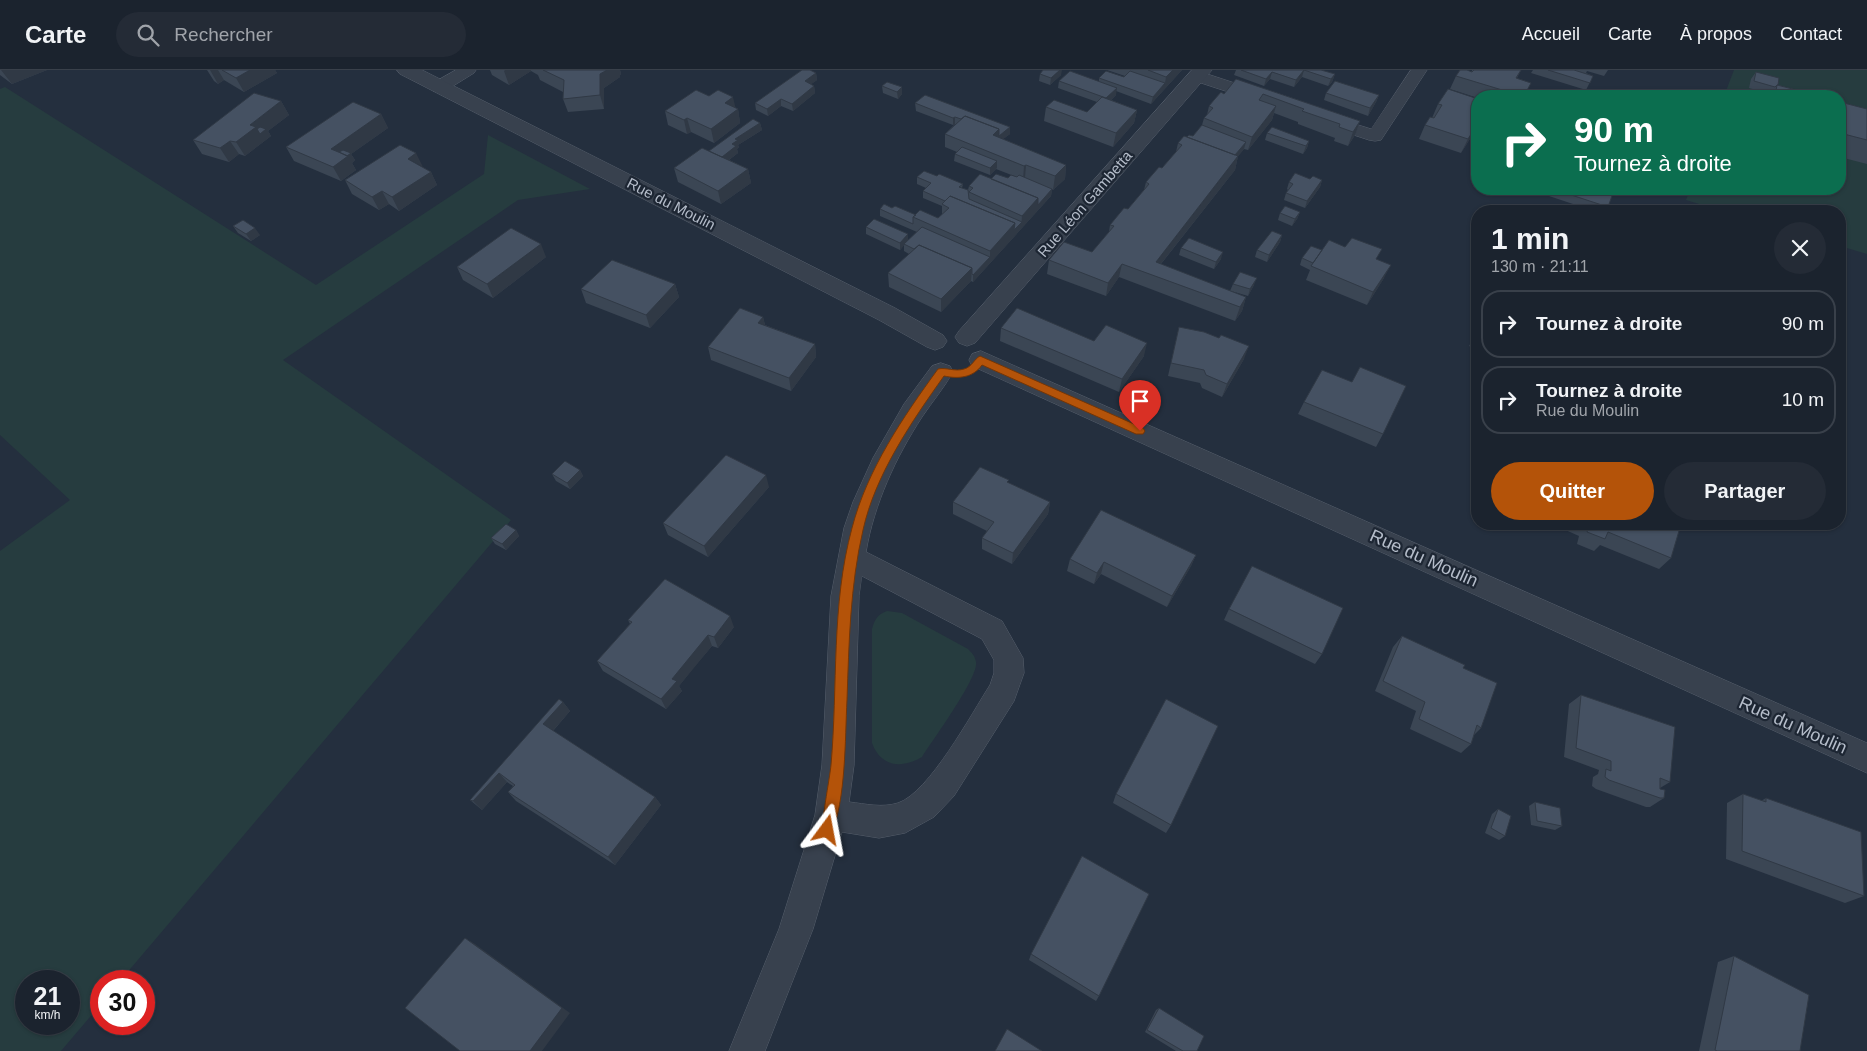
<!DOCTYPE html>
<html lang="fr">
<meta charset="utf-8">
<style>
:root{--surface:#1b232e;--page:#242b36;--text:#f1f3f6;--muted:#a0a4aa;--line:#39404a;--accent:#b45309}
body{margin:0;font-family:Arial,sans-serif;background:var(--page);color:var(--text);height:100vh;display:flex;flex-direction:column;font-size:19px;white-space:nowrap}
*{box-sizing:border-box;margin:0}
p{font-size:16px;color:var(--muted)}
.icon{flex:none;width:28px;height:28px;fill:none;stroke:currentColor;stroke-width:2;stroke-linecap:round;stroke-linejoin:round}
.map{position:relative;flex:1;overflow:hidden}
.details{position:absolute;left:1471px;top:135px;width:375px;height:325px;display:flex;flex-direction:column;background:var(--surface);border-radius:20px;box-shadow:0 1px 4px #0004,0 0 0 1px var(--line)}
.details>*{flex:none}
.banner{position:absolute;left:1471px;top:20px;width:375px;height:105px;border-radius:20px;box-shadow:0 1px 4px #0004,0 0 0 1px var(--line);background:#0b6e4f;color:#fff;overflow:hidden}
.speed{position:absolute;left:15px;top:900px;display:flex;gap:10px;font-size:25px;font-weight:700;text-align:center}
.speed>*{display:grid;place-content:center;width:65px;height:65px;border-radius:50%;background:var(--surface);box-shadow:0 1px 4px #0004,0 0 0 1px var(--line);line-height:1}
.speed small{font-size:12px;font-weight:400}
.speed .limit{border:8px solid #d22;background:#fff;color:#111}
.pin{position:absolute;display:grid;place-items:center;width:42px;height:42px;color:#fff;margin:-51px -21px;border-radius:50% 50% 50% 0;rotate:-45deg;box-shadow:0 0 5px #0007}
.pin .icon{rotate:45deg}
.me{position:absolute;width:55px;margin:-28px;rotate:13deg;stroke-linejoin:round;filter:drop-shadow(0 0 4px #0008)}
.turn{display:flex;align-items:center;gap:18px;height:105px;padding:0 20px;font-size:22px}
.turn .icon{width:65px;height:65px;stroke-width:2.5}
.turn b{display:block;font-size:35px;line-height:42px}
.round{display:grid;place-items:center;flex:none;width:52px;height:52px;border-radius:26px;background:var(--page)}
.head{display:flex;align-items:center;justify-content:space-between;height:85px;padding:0 20px}
h1{font-size:30px;font-weight:700;line-height:38px}
.primary-button{display:flex;gap:10px;margin-top:auto;padding:10px 20px}
.primary-button a{flex:1;height:58px;border-radius:30px;background:var(--accent);color:#fff;font-size:20px;font-weight:700;line-height:58px;text-align:center}
.primary-button a+a{background:var(--page);color:var(--text)}
ul{padding:0;list-style:none}
li{display:flex;align-items:center;gap:15px;height:68px;margin:0 10px 8px;padding:0 10px;border:2px solid var(--line);border-radius:20px}
li div{flex:1}
li b{display:block;font-size:19px}
li em{font-style:normal}
header{display:flex;align-items:center;gap:30px;box-sizing:border-box;height:70px;padding:0 25px;background:var(--surface);border-bottom:1px solid var(--line)}
header strong{font-size:24px}
nav{display:flex;gap:28px;margin-inline-start:auto;font-size:18px}
.search{width:350px;height:45px;background:var(--page);display:flex;align-items:center;gap:12px;box-sizing:border-box;padding:0 18px;border-radius:28px;color:var(--muted);font-size:19px}
.map>svg:first-child{display:block}
</style>
<header>
<strong>Carte</strong>
<div class="search"><svg class="icon" aria-label="search" viewBox="0 0 24 24"><circle cx="10" cy="10" r="6"/><path d="M15 15l6 6"/></svg>Rechercher</div>
<nav><a>Accueil</a><a>Carte</a><a>À propos</a><a>Contact</a></nav>
</header>
<div class="map">
<svg width="1867" height="981" viewBox="0 0 1867 981">
<rect width="100%" height="100%" fill="#242f3e"/>
<!-- green -->
<path fill="#263c3f" fill-rule="evenodd" d="M1734 0H1867V184L1840 176V141H1722L1686 130 1690 119H1840V26H1724Z
M5 17 316 215 484 104 488 65 590 119 518 130 283 290 511 450 120 911H101V934L61 981H0V481L70 430 0 365V19ZM26 911H69V954H26Z
M887 541 902 543 968 579C972 583 975 586 976 592 979 607 932 671 922 687 901 699 881 697 872 673V559C875 549 877 545 887 541Z"/>
<g fill="none" stroke-linecap="round" stroke-linejoin="round">
<defs>
<path id="service" d="M456 0H476L474 3 445 21H433L431 17 433 13Z
M1411 0H1427L1381 70 1375 71 1369 70 1320 54 1317 50 1320 46 1326 45 1371 59Z
M1198 1 1265 23 1267 27 1265 31 1259 32 1192 10 1190 6 1192 2Z"/>
<path id="minor" d="M397 0H422L895 238 943 265 947 271 943 277 935 280 927 277 879 250 400 4Z
M1192 0H1212L975 273 967 276 959 273 955 267 959 261Z
M981 281 1867 673V703L972 296 969 290 972 284Z
M941 293 950 296 953 302C944 318 932 332 922 347 896 387 874 434 866 482L1002 551 1023 588 1024 603 1014 631 954 726 934 747 905 763 879 768 842 762 813 859 765 981H729L779 859 815 745 822 695 831 526 844 458 853 432 873 388 904 334 932 296ZM862 506 982 569 994 590V603L990 615C972 643 929 723 898 733 882 738 866 734 849 732L854 695 859 526Z"/>
</defs>
<!-- service casing -->
<use href="#service" stroke="#565f6c" stroke-width="1"/>
<!-- minor casing -->
<use href="#minor" stroke="#565f6c" stroke-width="1"/>
<!-- service -->
<use href="#service" fill="#38414e" fill-rule="evenodd"/>
<!-- minor -->
<use href="#minor" fill="#38414e" fill-rule="evenodd"/>
</g>
<!-- wall -->
<path fill="#3b4654" d="M0 0H47L12 14 0 5Z
M207 0H275L277 3 244 22 224 10 218 14 214 11Z
M490 0H620L621 4 620 5V7L604 18V39L568 42 563 29V22L540 10 538 5 531 1 509 15 492 5Z
M1107 0H1182L1151 34 1116 21V25L1111 30 1137 40 1134 53 1113 77 1044 51 1046 37 1087 42 1097 32 1058 18 1059 11H1099V8L1124 7 1125 6Z
M1236 0H1321L1335 4 1332 12 1328 16 1302 7 1294 17 1270 9 1264 16 1234 5Z
M1472 0H1521L1517 8 1524 26H1478V28L1450 19 1456 6 1472 1Z
M1533 0H1608L1604 6 1587 1 1586 3 1593 6 1586 20 1531 3Z
M1756 2 1778 15 1820 26H1769L1770 24 1749 18 1751 9Z
M816 3 817 10 811 14 814 16 815 23 793 41 781 36 768 46 756 40 755 33Z
M1040 4 1061 5 1050 15 1039 11Z
M1236 9 1360 51 1355 65 1348 76 1334 71 1335 68 1298 54V52L1274 43 1272 50 1248 80 1244 79 1238 86 1235 100 1161 194 1230 221 1233 214 1254 215 1248 226 1231 221 1246 227 1242 241 1235 251 1119 207 1106 226 1047 204 1049 190 1092 182 1109 162 1110 155 1128 139 1144 120 1146 112 1162 98 1176 82 1178 73 1187 67 1193 66 1202 55 1204 48 1207 45 1209 36 1224 24Z
M887 12 902 24 898 29 883 23 882 16Z
M1326 23 1379 25 1376 32 1368 46 1324 30Z
M1478 29V56L1461 83 1419 69 1425 55 1432 48 1438 34Z
M281 31 289 45 268 61 271 66 245 86 239 84 229 92 202 84 193 70Z
M1840 32 1867 39V94L1840 87Z
M915 33 1010 64 1003 69 1066 95 1065 109 1053 120 1052 119 1051 126 973 212 971 211 941 242 889 217 888 203 909 184 904 181V175L900 180 866 164V157L908 171 917 162 880 146V139L892 138 916 145 938 148 942 145V136L923 128V121L926 118 917 114V107L937 106 963 114 962 118 968 120 969 116 991 109 1008 108 1014 106 996 99 990 105 954 91 955 84 957 82 945 77V64L955 54 953 55 916 41Z
M735 38 738 39 740 53 714 73 691 62 687 64 668 55 665 41Z
M381 44 388 58 351 84 355 90 352 93 356 100 341 111 294 91 286 77Z
M760 53 762 60 738 75 739 77 737 79 738 83 729 90 748 99 751 113 721 134 678 112 674 98 709 81Z
M1267 63 1309 71 1307 78 1303 84 1265 70Z
M422 97 431 102 437 115 399 141 389 134 379 140 352 124 345 110Z
M1310 109 1322 110 1320 117 1305 138 1284 130 1286 123 1288 120 1287 119 1289 112Z
M1552 119H1601L1608 137 1605 141H1594L1549 126Z
M1300 142 1297 149 1292 156 1278 150 1280 143Z
M233 156 260 165 251 171 238 163Z
M1282 165 1280 172 1267 192 1255 187 1257 180Z
M1181 178 1221 189 1214 199 1179 185Z
M1322 180 1384 208 1367 235 1306 210 1310 200 1300 195 1302 188Z
M546 187 493 228 463 210 457 197Z
M675 214 679 227 650 258 586 233 581 219Z
M763 247 765 255 815 274 816 287 791 321 711 290 708 277Z
M1179 257 1244 289 1222 327 1202 318 1200 313 1168 306Z
M1001 258 1144 286 1119 322 1000 271Z
M1478 260V280L1469 276Z
M1352 312 1383 364 1376 377 1298 344 1304 332Z
M580 400 583 406 570 419 556 411 552 404Z
M1008 413 1050 432 1048 444 1012 494 982 479V468L987 461 953 444V432Z
M769 417 708 487 668 465 663 453Z
M1552 454H1679L1671 488 1659 499 1600 475 1594 481 1577 474 1579 466Z
M516 460 519 466 506 480 495 474 491 468Z
M1196 485 1191 496 1167 537 1101 504 1094 514 1067 501 1070 489Z
M1229 539 1322 584 1315 594 1224 550Z
M628 550 734 557 718 578 712 576 694 597 679 616 682 621 666 639 603 601 597 591 630 554Z
M1402 566 1463 598 1481 658 1474 665 1471 674 1461 683 1410 659 1416 641 1375 621 1393 577Z
M1581 625 1670 712 1660 718 1664 728 1650 737H1646L1596 719 1592 716 1593 707 1598 704 1599 700 1564 687 1569 634Z
M563 632 570 641 553 661 655 727 661 735 615 795 516 731 508 722 513 716 507 712 482 740 470 730Z
M1116 724 1171 755 1166 763 1113 733Z
M1743 724 1761 731 1766 728 1864 826 1845 833 1726 789 1727 733Z
M1535 732 1562 756 1555 760 1531 755 1529 736Z
M1498 739 1505 766 1499 770 1485 763 1492 744Z
M1031 884 1099 926 1096 931 1029 890Z
M1734 886 1800 981H1699L1718 892Z
M1159 938 1197 981H1176L1145 962 1156 940Z"/>
<!-- shaded-wall -->
<path fill="#303945" d="M1 0H47L12 14Z
M210 0H218L224 10 218 14Z
M250 0H275L277 3 244 22 236 8Z
M505 0H531V1L509 15 504 1Z
M607 0H620L621 4 620 5V7L604 18V39L600 25V4Z
M1060 0H1062L1061 5 1050 15 1051 8Z
M1173 0H1182L1151 34 1153 27 1165 13 1166 7Z
M1304 0 1302 7 1294 17 1296 10Z
M1272 2 1270 9 1264 16 1266 9Z
M816 3 817 10 806 18 805 11Z
M1335 4 1332 12 1328 16 1331 9Z
M814 16 815 23 793 41 792 34Z
M902 17V24L898 29 897 22Z
M1117 18 1116 25 1105 35 1106 28Z
M1379 25 1376 32 1368 46 1370 38Z
M733 27 736 40 738 39 740 53 714 73 711 59 725 33Z
M781 29V36L768 46 767 39Z
M281 31 289 45 268 61 271 66 245 86 236 72 250 55Z
M1276 36 1272 50 1248 80 1252 67Z
M1137 40 1134 53 1113 77 1116 63Z
M381 44 388 58 351 84 355 90 352 93 356 100 341 111 333 97 331 79Z
M955 47V54L953 55V48Z
M687 48 691 62 687 64 684 50Z
M1360 51 1355 65 1348 76 1353 62Z
M760 53 762 60 738 75 739 77 737 79 738 83 718 98 717 91 732 74 735 69Z
M1478 53V56L1461 83 1468 69Z
M1010 57V64L998 73 993 65 999 59Z
M230 71 239 84 229 92 220 78Z
M1309 71 1307 78 1303 84 1306 76Z
M1246 72 1244 79 1229 98 1231 90Z
M416 83 423 97 408 89Z
M1238 86 1235 100 1152 205 1156 192Z
M997 91V98L990 105V98Z
M1026 95 1025 108 1023 110 1024 96Z
M1066 95 1065 109 1053 120 1055 106Z
M748 99 751 113 721 134 718 121Z
M431 102 437 115 399 141 392 127Z
M1322 110 1320 117 1305 138 1307 131Z
M1052 119 1051 126 1021 159 1022 146 1038 128Z
M382 121 389 134 379 140 372 127Z
M1300 142 1297 149 1292 156 1295 149Z
M1022 152 1021 159 1014 167V160Z
M1015 153 1014 167 973 212V205L990 187V181Z
M255 158 260 165 251 171 246 164Z
M908 164V171L900 180V173Z
M1282 165 1280 172 1267 192 1269 185Z
M541 174 546 187 493 228 487 214Z
M1223 182 1221 189 1214 199 1216 192Z
M1122 194 1119 207 1106 226 1108 213Z
M1391 195 1384 208 1367 235 1373 222Z
M972 198 971 211 941 242V229Z
M1257 208 1254 215 1248 226 1250 219Z
M675 214 679 227 650 258 646 245Z
M1246 227 1242 241 1235 251 1240 237Z
M763 247 766 260 758 253Z
M1147 273 1144 286 1119 322 1122 309Z
M815 274 816 287 791 321 789 308Z
M1249 276 1244 289 1222 327 1227 314Z
M580 400 583 406 570 419 567 413Z
M766 405 769 417 708 487 704 476Z
M1050 432 1048 444 1012 494 1013 483Z
M516 460 519 466 506 480 502 474Z
M1196 485 1191 496 1167 537 1172 526Z
M1104 492 1101 504 1094 514 1097 503Z
M730 546 734 557 718 578 714 567Z
M708 565 712 576 679 616 682 621 666 639 661 629 672 609Z
M563 632 570 641 550 664 543 654Z
M499 703 507 712 482 740 473 731Z
M655 727 661 735 615 795 608 787Z
M465 868 475 874 570 943 542 981H530Z"/>
<!-- building -->
<path fill="#455162" stroke="#303945" d="M222 0H250L236 8Z
M543 0H607L600 4V25L563 29 564 10Z
M802 0H810L816 3 805 11 814 16 792 34 781 29 767 39 755 33Z
M1043 0H1060L1051 8 1040 4Z
M1148 0H1173L1166 7Z
M1241 0H1304L1296 10 1272 2 1266 9Z
M1304 0H1321L1335 4 1331 9Z
M1460 0H1467L1472 2 1474 0H1521L1516 8 1531 13 1524 26H1522L1456 6Z
M1548 0H1574L1593 6 1590 13Z
M1070 1 1117 18 1106 28 1059 11Z
M1106 1 1124 7 1130 1 1165 13 1153 27 1099 8Z
M1756 2 1779 8 1778 15H1777L1775 17 1754 11Z
M1236 9 1360 51 1353 62 1339 57 1340 54 1302 41 1304 39 1263 24 1259 30 1276 36 1252 67 1204 48 1213 38 1209 36 1214 30 1221 22 1224 24Z
M1335 11 1379 25 1370 38 1326 23Z
M887 12 902 17 897 22 882 16Z
M1777 15 1820 26H1775Z
M1448 19 1478 29V53L1468 69 1425 55 1430 47 1434 48 1442 35 1438 34Z
M696 20 709 26 718 20 733 27 725 33 738 39 711 59 687 48 684 50 665 41Z
M254 23 281 31 250 55 256 57 236 72 230 71 220 78 193 70Z
M925 25 1010 57 999 66V59L965 46 961 49 955 47 953 48 915 33Z
M1102 27 1137 40 1116 63 1046 37 1054 30 1087 42Z
M353 32 381 44 331 79 348 86 333 97 286 77Z
M1840 32 1867 39V70L1840 63Z
M965 46 999 59 993 65 1066 95 1055 106 1026 95 1024 96 945 64Z
M753 49 760 53 735 69 738 70 732 74 736 76 722 87 709 81Z
M1202 55 1246 72 1235 85 1187 67 1189 65 1193 66Z
M260 57 266 59 260 64 257 59Z
M1272 57 1309 71 1306 76 1267 63Z
M1184 66 1238 86 1156 192 1246 227 1240 237 1122 194 1108 213 1049 190 1064 172 1092 182 1114 156 1110 155 1124 138 1128 139 1149 114 1146 112 1159 97 1162 98 1182 75 1178 73Z
M400 75 416 83 408 89 431 102 392 127 382 121 372 127 345 110Z
M962 77 997 91 990 98 955 84Z
M702 78 748 99 718 121 674 98Z
M343 80 351 83 347 86 339 82Z
M924 101 937 106 939 104 963 114 959 117 968 120 969 129 1022 152 1014 160 1015 153 950 126 945 131 923 121 931 113 917 107Z
M1295 103 1310 109 1313 106 1322 110 1307 131 1286 123 1293 114 1289 112Z
M980 104 1038 128 1022 146 969 122 973 118 969 116Z
M996 104 1008 108 1011 105 1017 107 1019 105 1052 119 1038 135V128L991 109Z
M1553 119H1601L1613 123 1608 137Z
M950 126 1015 153 990 181 913 147 920 140 938 148 949 138 942 134Z
M884 134 892 138 895 136 916 145 913 147V154L880 139Z
M1285 136 1300 142 1295 149 1280 143Z
M874 149 908 164 900 173 866 157Z
M243 150 255 158 246 164 233 156Z
M922 157 990 187 973 205 972 204V198L919 175 914 179 904 174Z
M511 158 541 174 487 214 457 197Z
M1272 161 1282 165 1269 185 1257 180Z
M1189 168 1223 182 1216 192 1181 178Z
M1352 168 1382 179 1376 189 1391 195 1373 222 1311 196 1329 170 1345 177Z
M919 175 972 198 941 229 888 203Z
M1311 176 1322 180 1313 193 1302 188Z
M612 190 675 214 646 245 581 219Z
M1240 202 1257 208 1250 219 1233 214Z
M740 238 763 247 758 253 815 274 789 308 708 277Z
M1017 238 1094 271 1106 255 1147 273 1122 309 1001 258Z
M1179 257 1204 262 1219 268 1221 265 1249 276 1227 314 1206 305 1204 300 1171 293Z
M1360 297 1406 316 1383 364 1304 332 1322 300 1352 312Z
M726 385 766 405 704 476 663 453Z
M565 391 580 400 567 413 552 404Z
M980 397 1009 410 1007 412 1050 432 1013 483 982 468 994 452 953 432Z
M1101 440 1196 485 1172 526 1104 492 1097 503 1070 489Z
M506 454 516 460 502 474 491 468Z
M1589 454H1681L1671 488 1608 462 1605 469 1587 462 1590 454Z
M1252 496 1343 538 1322 584 1229 539Z
M665 509 730 546 714 567 708 565 672 609 677 611 661 629 597 591 632 552 628 550Z
M1402 566 1465 595 1463 598 1497 613 1481 658 1477 655 1471 674 1419 649 1425 632 1383 611Z
M1581 625 1675 657 1670 712 1660 708V719L1665 720 1664 728H1660L1609 710 1605 707 1606 699 1611 701V691L1576 678Z
M559 629 563 632 543 654 655 727 608 787 508 722 515 715 499 703 473 731 470 730Z
M1166 629 1218 656 1171 755 1116 724Z
M1743 724 1766 732V728L1861 762 1864 826 1742 781Z
M1535 732 1560 738 1562 756 1537 751Z
M1498 739 1511 746 1505 766 1491 758Z
M1082 786 1149 824 1099 926 1031 884Z
M465 868 562 938 530 981H460L405 938Z
M1734 886 1809 925 1800 981H1717L1715 980Z
M1159 938 1204 966 1197 981H1183L1147 960Z
M1007 959 1042 981H995Z"/>
<!-- route -->
<path fill="#b45309" stroke="#753606" d="M980 286 1143 358 1145 361 1143 364H1136L982 295C973 308 958 309 944 306 912 351 875 405 863 460 850 516 849 573 847 630 845 669 846 730 831 765L827 767 822 765C820 760 830 706 831 695 838 616 831 535 852 458 867 400 903 347 938 299 946 297 955 302 964 299 972 297 974 289 980 286Z"/>
<g text-anchor="middle" stroke-width="4.5" stroke-linejoin="round" paint-order="stroke">
<!-- far-street labels -->
<g font-size="15" fill="#b4bcc9" stroke="#1d2633">
<text transform="translate(671 134) rotate(27)" y="5">Rue du Moulin</text>
<text transform="translate(1085 134) rotate(-49)" y="5">Rue Léon Gambetta</text>
</g>
<!-- street labels -->
<g font-size="18" fill="#b4bcc9" stroke="#1d2633">
<text transform="translate(1424 488) rotate(24)" y="6">Rue du Moulin</text>
<text transform="translate(1793 655) rotate(24)" y="6">Rue du Moulin</text>
</g>
</g>
</svg>
<div class="speed"><div>21<small>km/h</small></div><div class="limit">30</div></div>
<div class="pin" style="left:1140px;top:361px;background:#d93025"><svg class="icon" aria-label="arrive" viewBox="0 0 24 24"><path d="M6 21V4h12l-3 4 3 4H6"/></svg></div>
<svg class="me" style="left:827px;top:760px" viewBox="-20 -20 40 40"><path d="M0-17L14 15 0 8-14 15z" fill="#b45309" stroke="#fff" stroke-width="4"/></svg>
<div class="banner">
<div class="turn"><svg class="icon" aria-label="right" viewBox="0 0 24 24"><path d="M7 20v-9h11M14 6l5 5-5 5"/></svg><div><b>90 m</b>Tournez à droite</div></div>
</div>
<section class="details">
<div class="head"><div><h1>1 min</h1><p>130 m · 21:11</p></div><a class="round"><svg class="icon" aria-label="close" viewBox="0 0 24 24"><path d="M6 6l12 12M18 6L6 18"/></svg></a></div>
<ul>
<li><svg class="icon" aria-label="right" viewBox="0 0 24 24"><path d="M7 20v-9h11M14 6l5 5-5 5"/></svg><div><b>Tournez à droite</b></div><em>90 m</em></li>
<li><svg class="icon" aria-label="right" viewBox="0 0 24 24"><path d="M7 20v-9h11M14 6l5 5-5 5"/></svg><div><b>Tournez à droite</b><p>Rue du Moulin</p></div><em>10 m</em></li>
</ul>
<div class="primary-button"><a>Quitter</a><a>Partager</a></div>
</section>
</div>
